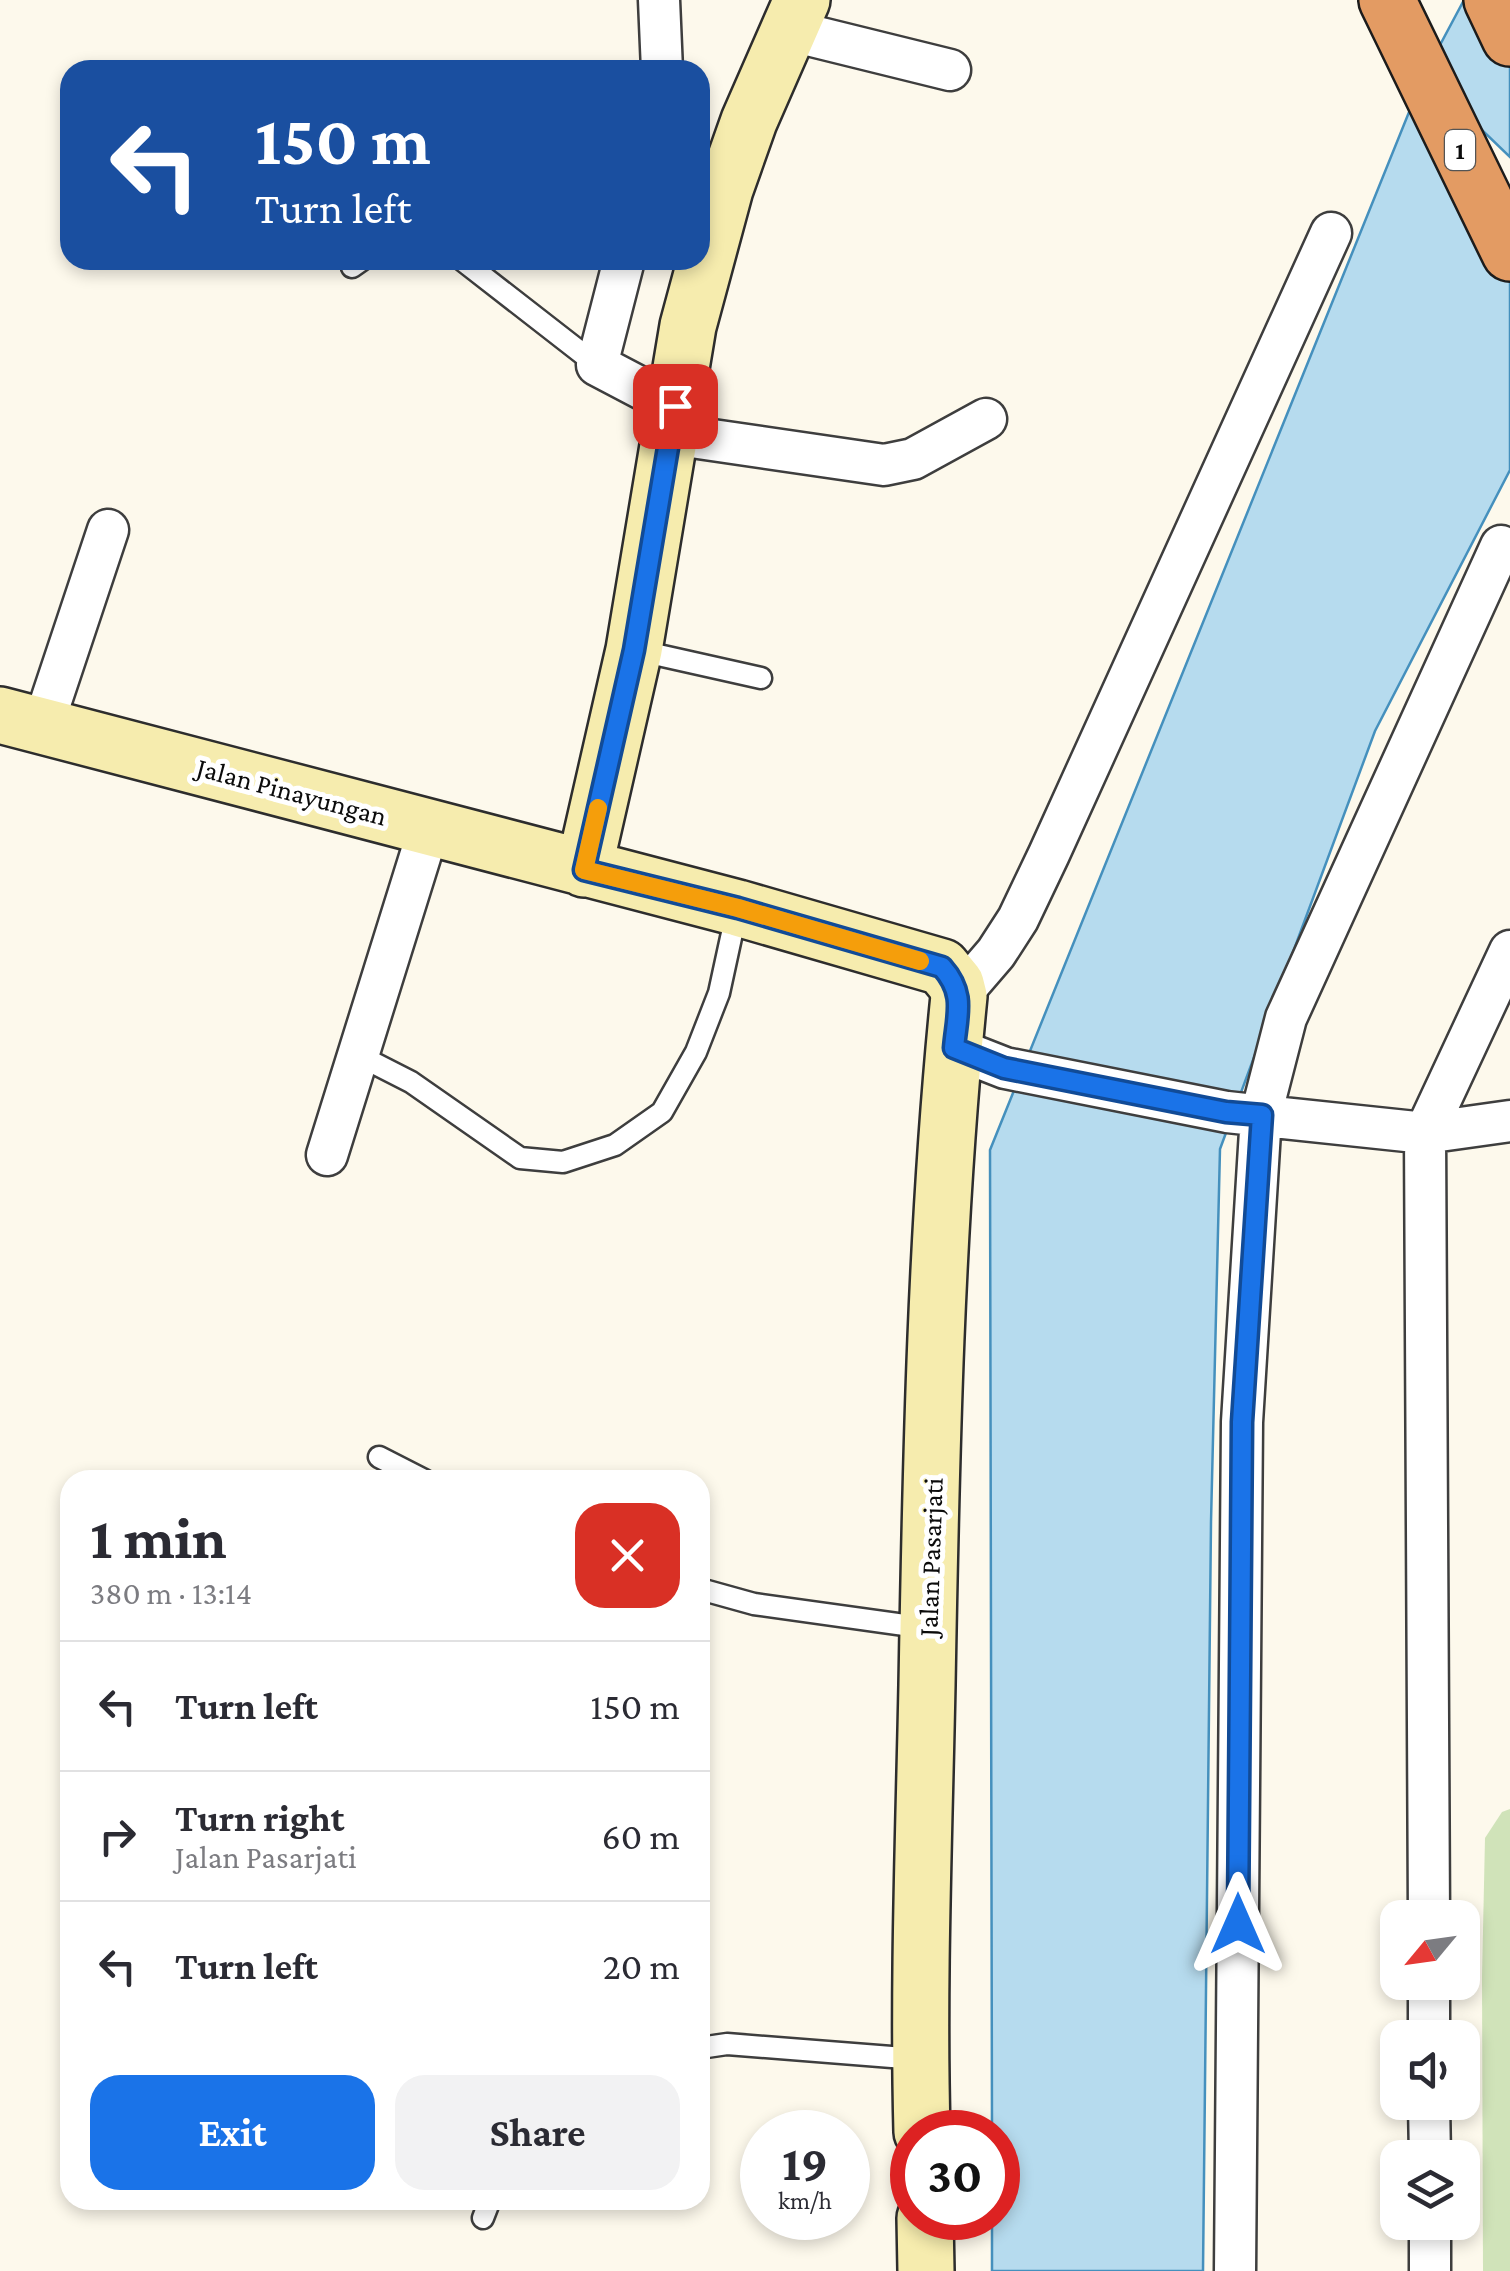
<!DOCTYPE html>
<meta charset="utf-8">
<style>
:root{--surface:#fff;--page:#f2f2f3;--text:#2b2b33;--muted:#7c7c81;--line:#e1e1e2;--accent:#1a73e8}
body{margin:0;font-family:"Crimson Pro",serif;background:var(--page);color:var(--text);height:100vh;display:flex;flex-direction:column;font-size:38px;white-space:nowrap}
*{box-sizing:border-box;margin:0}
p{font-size:32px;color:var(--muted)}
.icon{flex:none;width:55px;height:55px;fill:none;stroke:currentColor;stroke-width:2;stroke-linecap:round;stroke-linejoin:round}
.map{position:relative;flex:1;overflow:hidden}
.sheet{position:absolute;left:60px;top:1470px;width:650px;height:740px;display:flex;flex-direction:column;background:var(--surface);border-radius:30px;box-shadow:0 5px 15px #0003}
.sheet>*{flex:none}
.top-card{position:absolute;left:60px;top:60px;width:650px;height:210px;border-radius:30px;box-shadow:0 5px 15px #0003;background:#1a4fa0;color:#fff;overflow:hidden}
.needle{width:65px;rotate:241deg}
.fabs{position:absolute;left:1380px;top:1900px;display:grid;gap:20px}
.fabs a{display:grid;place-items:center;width:100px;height:100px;border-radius:20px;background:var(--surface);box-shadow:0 5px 15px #0003;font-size:50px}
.speed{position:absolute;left:740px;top:2110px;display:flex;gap:20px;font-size:50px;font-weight:700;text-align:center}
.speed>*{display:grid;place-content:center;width:130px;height:130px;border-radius:50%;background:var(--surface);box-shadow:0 5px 15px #0003;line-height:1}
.speed small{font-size:25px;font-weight:400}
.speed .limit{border:15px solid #d22;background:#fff;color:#111}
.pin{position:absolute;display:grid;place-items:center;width:85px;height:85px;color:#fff;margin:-42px;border-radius:20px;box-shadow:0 5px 15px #0006}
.me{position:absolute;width:110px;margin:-55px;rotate:0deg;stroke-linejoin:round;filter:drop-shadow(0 0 8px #0008)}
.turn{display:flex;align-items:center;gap:35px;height:210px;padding:0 30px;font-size:45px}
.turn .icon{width:130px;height:130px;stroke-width:2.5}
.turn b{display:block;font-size:70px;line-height:85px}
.round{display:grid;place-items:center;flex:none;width:105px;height:105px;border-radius:30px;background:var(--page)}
.headline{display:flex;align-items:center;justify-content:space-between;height:170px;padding:0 30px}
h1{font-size:60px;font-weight:700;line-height:75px}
.cta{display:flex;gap:20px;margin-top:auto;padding:20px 30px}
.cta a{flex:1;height:115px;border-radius:30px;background:var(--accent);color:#fff;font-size:40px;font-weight:700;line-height:115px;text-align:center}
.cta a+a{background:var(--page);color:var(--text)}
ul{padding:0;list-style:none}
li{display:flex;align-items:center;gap:30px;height:130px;padding:0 30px;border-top:2px solid var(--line)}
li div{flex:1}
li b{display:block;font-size:38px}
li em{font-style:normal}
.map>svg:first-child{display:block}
</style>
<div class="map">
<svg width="1510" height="2271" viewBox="0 0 1510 2271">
<rect width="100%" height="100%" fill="#fdf9ec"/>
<!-- green -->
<path fill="#d0e3b9" d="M1510 1809V2271H1483L1482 1977 1485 1838 1502 1812Z"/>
<!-- water -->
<path fill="#b6dbee" stroke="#4590bd" stroke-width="2.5" d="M1464 0H1510V157L1427 77 1510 253V470L1375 731 1220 1149 1211 1522 1203 2271H992V2218H998V2132H992L990 1150 1424 75Z"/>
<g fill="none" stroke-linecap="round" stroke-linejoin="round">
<defs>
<path id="lane" d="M462 260 597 365
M352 267 362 260
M636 650 761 678
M358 1055 411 1082 520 1158 563 1162 615 1145 662 1112 696 1052 719 993 737 910
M379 1457 424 1480
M700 1589 754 1604 926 1628
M700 2048 727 2044 917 2059
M483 2218 490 2200"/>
<path id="street" d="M659 0 662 70
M788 30 950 70
M624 260 597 365 675 406
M671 434 884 465 913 459 986 419
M43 725 108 530
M959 996 996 953 1018 919 1049 854 1331 233
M954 1048 1005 1068 1227 1112 1425 1133 1510 1121
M327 1155 429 828
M1429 1918 1425 1133 1510 951
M1429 1982V2038
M1429 2102 1430 2158
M1430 2222V2271
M1235 2271 1242 1422 1261 1115 1286 1018 1501 546"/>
<path id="secondary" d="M0 715 738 908 942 967 956 984 959 996C936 1225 931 1455 927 1685 924 1834 918 1983 922 2132
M584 869 634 650 688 326 725 189 749 121 802 0
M925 2218 926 2271"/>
<path id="highway" d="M1387 0 1510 253
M1492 0 1510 38"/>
</defs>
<!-- lane casing -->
<use href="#lane" stroke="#3e3e3e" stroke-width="25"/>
<!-- street casing -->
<use href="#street" stroke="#3e3e3e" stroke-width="45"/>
<!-- secondary casing -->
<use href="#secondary" stroke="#2d2d2d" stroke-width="60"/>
<!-- highway casing -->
<use href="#highway" stroke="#1c1c1c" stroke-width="60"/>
<!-- lane -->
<use href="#lane" stroke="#fff" stroke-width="20"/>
<!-- street -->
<use href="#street" stroke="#fff" stroke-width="40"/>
<!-- secondary -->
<use href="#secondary" stroke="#f6ecae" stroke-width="55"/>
<!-- highway -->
<use href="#highway" stroke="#e39b63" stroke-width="55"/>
</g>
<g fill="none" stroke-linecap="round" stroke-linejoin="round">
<defs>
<path id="route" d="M675 406 634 650 584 870 738 908 942 967C966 994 957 1014 954 1048L1004 1068 1226 1112 1262 1115 1242 1422 1238 1924"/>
</defs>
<!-- route casing -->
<use href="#route" stroke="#114b97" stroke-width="25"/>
<!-- route -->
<use href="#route" stroke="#1a73e8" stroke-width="18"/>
<!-- slow -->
<path stroke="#f59e0b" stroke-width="18" d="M598 808 584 870 738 908 920 961"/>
</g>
<g text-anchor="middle" stroke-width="10" stroke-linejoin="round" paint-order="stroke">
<!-- shield labels -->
<rect fill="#fff" stroke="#545454" stroke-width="2.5" x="1445" y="130" width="30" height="40" rx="8"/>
<g font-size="25" font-weight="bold" fill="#0b0b0b">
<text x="1460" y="159">1</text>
</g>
<!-- street labels -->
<g font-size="28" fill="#0b0b0b" stroke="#fff">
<text transform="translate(292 791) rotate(15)" y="10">Jalan Pinayungan</text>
<text transform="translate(930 1557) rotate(-88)" y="10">Jalan Pasarjati</text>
</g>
</g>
</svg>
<div class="fabs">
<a><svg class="needle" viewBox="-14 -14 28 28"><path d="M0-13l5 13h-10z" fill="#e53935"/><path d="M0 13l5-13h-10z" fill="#7c7c81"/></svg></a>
<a><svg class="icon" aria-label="sound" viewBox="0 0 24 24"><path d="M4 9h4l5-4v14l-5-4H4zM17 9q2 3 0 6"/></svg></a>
<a><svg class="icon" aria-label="layers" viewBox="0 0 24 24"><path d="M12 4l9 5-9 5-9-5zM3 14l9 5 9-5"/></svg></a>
</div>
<div class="speed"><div>19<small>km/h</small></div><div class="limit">30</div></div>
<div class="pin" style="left:675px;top:406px;background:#d93025"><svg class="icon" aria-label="arrive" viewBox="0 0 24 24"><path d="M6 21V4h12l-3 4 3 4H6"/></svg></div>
<svg class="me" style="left:1238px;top:1924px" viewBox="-20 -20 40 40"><path d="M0-17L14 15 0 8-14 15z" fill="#1a73e8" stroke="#fff" stroke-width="4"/></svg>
<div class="top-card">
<div class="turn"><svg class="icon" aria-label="left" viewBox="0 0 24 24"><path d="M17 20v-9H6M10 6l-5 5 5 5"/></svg><div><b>150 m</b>Turn left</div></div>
</div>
<section class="sheet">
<div class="headline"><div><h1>1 min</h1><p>380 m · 13:14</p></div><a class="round" style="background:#d93025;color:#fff"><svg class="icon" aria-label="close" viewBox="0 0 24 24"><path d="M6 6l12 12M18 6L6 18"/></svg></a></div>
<ul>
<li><svg class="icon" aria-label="left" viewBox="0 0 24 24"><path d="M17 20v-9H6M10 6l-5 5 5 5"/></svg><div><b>Turn left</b></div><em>150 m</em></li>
<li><svg class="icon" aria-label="right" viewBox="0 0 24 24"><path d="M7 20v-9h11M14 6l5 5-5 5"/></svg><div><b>Turn right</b><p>Jalan Pasarjati</p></div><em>60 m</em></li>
<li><svg class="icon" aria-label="left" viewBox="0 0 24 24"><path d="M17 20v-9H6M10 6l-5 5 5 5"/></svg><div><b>Turn left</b></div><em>20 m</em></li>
</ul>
<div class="cta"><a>Exit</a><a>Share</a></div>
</section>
</div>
